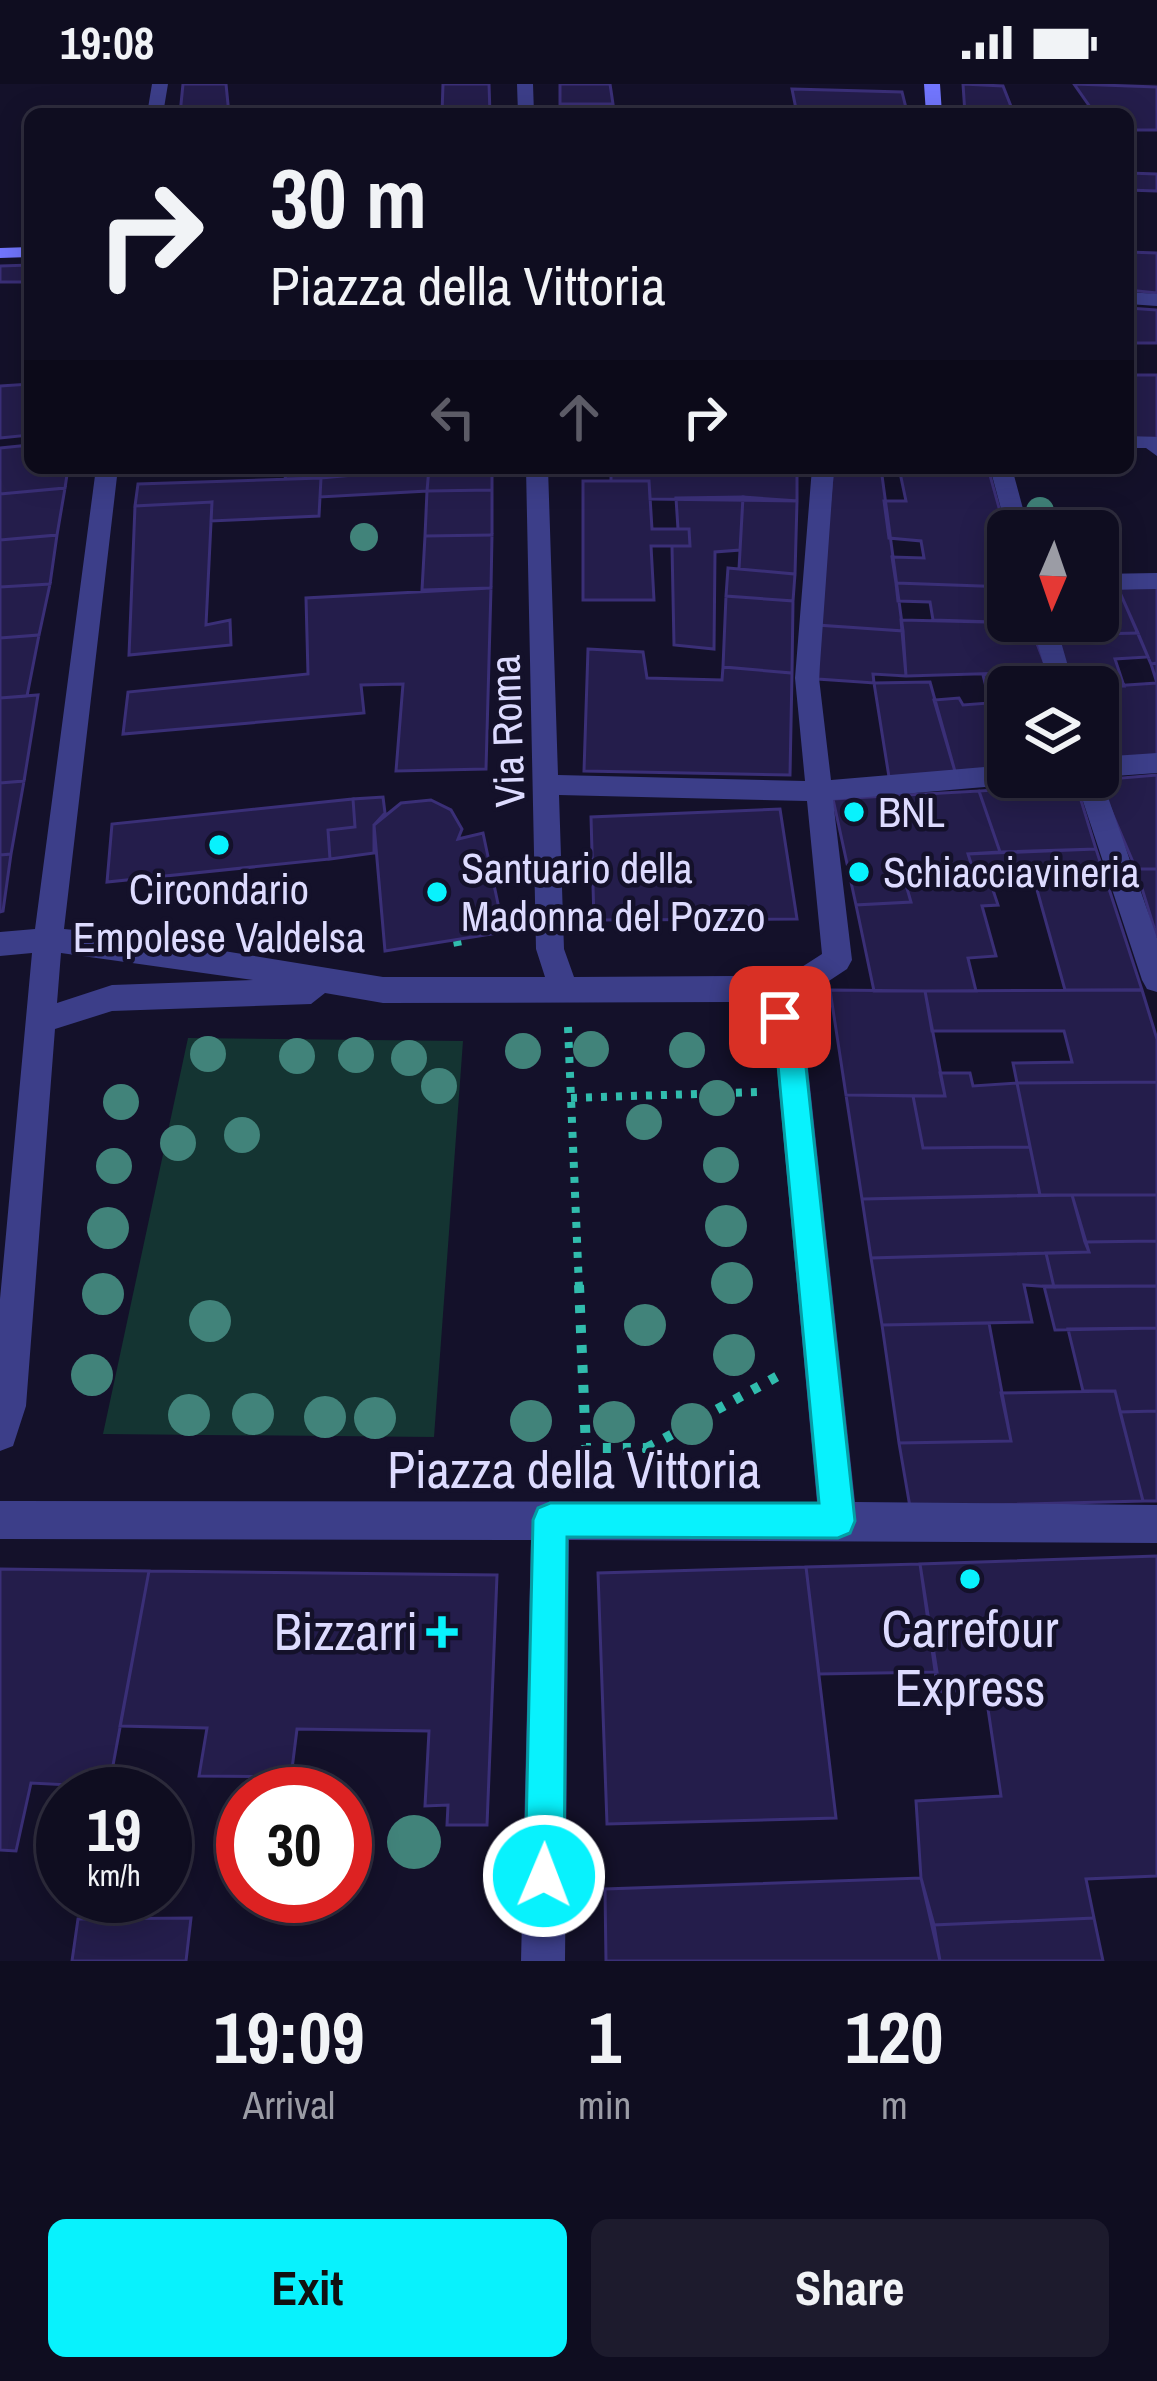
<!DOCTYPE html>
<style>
:root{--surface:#0f0d20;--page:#1d1b2d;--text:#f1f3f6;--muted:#9b9ca5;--line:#2f2d3e;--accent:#08f2fd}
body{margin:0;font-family:"Archivo Narrow",sans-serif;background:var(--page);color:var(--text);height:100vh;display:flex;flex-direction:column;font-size:45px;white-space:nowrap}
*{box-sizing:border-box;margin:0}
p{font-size:39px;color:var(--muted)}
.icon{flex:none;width:66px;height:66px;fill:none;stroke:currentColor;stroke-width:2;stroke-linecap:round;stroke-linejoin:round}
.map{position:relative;height:1877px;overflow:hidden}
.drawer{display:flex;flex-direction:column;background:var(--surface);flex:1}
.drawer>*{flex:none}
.top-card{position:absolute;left:24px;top:24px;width:1110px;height:366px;border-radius:18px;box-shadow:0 6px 30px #0003,0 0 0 3px var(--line);background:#0f0d20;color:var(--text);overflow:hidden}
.needle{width:78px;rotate:182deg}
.buttons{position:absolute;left:987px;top:426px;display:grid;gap:24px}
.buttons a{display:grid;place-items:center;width:132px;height:132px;border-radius:18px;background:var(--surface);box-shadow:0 6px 30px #0003,0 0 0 3px var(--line);font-size:60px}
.speed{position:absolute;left:36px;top:1683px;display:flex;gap:24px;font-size:60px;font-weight:700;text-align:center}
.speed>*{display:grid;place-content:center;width:156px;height:156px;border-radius:50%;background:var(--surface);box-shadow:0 6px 30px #0003,0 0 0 3px var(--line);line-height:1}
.speed small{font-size:30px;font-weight:400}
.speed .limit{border:18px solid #d22;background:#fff;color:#111}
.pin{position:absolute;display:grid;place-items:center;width:102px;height:102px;color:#fff;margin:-51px;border-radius:24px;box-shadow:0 6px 18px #0006}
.me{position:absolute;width:132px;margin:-66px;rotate:1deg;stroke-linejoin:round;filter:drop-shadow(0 0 9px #0008)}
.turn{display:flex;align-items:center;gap:42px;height:252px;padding:0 48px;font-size:54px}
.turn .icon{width:156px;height:156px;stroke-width:2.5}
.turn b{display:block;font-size:84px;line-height:102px}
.lanes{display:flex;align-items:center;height:114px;padding:0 48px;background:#0003;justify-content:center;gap:60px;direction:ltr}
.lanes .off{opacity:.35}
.eta{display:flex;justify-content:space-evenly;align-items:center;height:204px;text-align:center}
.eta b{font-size:72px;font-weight:700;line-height:84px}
.action{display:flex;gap:24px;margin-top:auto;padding:24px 48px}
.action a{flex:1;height:138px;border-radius:18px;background:var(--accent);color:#111;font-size:48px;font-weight:700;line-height:138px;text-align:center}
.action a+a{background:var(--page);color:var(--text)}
.status{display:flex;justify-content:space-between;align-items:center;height:84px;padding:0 60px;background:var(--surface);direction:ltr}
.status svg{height:33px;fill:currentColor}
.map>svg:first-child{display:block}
</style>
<div class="status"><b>19:08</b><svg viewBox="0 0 49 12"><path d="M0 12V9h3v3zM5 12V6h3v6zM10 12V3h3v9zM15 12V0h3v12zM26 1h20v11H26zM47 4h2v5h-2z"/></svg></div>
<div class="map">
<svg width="1157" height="1877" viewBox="0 0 1157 1877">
<rect width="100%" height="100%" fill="#14112a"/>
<!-- green -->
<path fill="#143432" d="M188 954 463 957 434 1353 103 1350Z"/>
<!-- building -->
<path fill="#241d4b" stroke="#3a2f77" stroke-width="3" d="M183 0H226L229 30H180Z
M443 0H489L490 30H442Z
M560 0H610L613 20H560Z
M963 0 1003 2 1014 30H965Z
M1074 0 1157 3V46H1128V30H1095Z
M792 5 902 8 906 24 886 23V30H797Z
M1128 89 1157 90V107L1128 106Z
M1128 168 1157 169V209L1128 206Z
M30 181V198H0V182Z
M1128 224 1157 226V259H1128Z
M1128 291H1157V354L1128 355Z
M30 300V351L0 354V302Z
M30 361V384H68L65 404 0 410V364Z
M287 384H322L321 394 285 395Z
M429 384H492V406L427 407Z
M429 384 427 407 320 413 321 394Z
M611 384H797V417L650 415 649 397H611Z
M833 384H881L903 547 817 541Z
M899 384H988L1008 456V503L896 499 892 473 924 474 921 457 889 454 884 417H906Z
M321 394 319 432 211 437 212 418 135 422 138 400Z
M583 397H649L652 445H689L690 462H651L654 516H583Z
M65 404 57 451 0 456V410Z
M492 406V451L425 452 427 407Z
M743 413 797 417 795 490 739 485Z
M743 413 740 466 715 468 714 565 674 561 672 462H690L689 445H678L676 414Z
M212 418 206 541 230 536 231 561 129 571 135 422Z
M57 451 50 500 0 503V456Z
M492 451 491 504 422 506 425 452Z
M728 484 795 490 793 517 726 512Z
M896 499 1008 503V537L1029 539 933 536 930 518 898 517Z
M50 500 39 551 0 554V503Z
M1157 503V579L1151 580 1118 504Z
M491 504 486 685 396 687 403 600 361 601 364 629 123 650 128 608 308 590 306 514Z
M1118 504 1138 549 1055 551 1053 537H1098V505Z
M726 512 793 517 792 589 723 583Z
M901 536 1029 539 1048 588 906 592Z
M817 541 903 547 906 592 873 590 874 599 818 595Z
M1138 549 1148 573 1115 575 1124 602 1072 603 1055 551Z
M39 551 27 612 0 614V554Z
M588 565 643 568 647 594 722 596 723 583 792 589 790 691 584 687Z
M1157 579V671L1098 677V603L1157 599 1151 580Z
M1048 588 1051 603H1008V686L956 691 934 616 959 614 963 621 990 619 983 591Z
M930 598 956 691 889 693 874 599Z
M38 611 24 697 0 699V614Z
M1157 691V785H1136L1098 696Z
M24 697 11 770 0 771V699Z
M1076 700 1096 765 1000 768 979 707Z
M979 707 1000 768 968 770 977 798 906 801 911 818 856 821 833 715Z
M383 713 385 729 374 741V769L330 775 328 746 355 743 353 715Z
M353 715 355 743 328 746 330 775 107 798 112 740Z
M431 716 451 726 462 745 458 755 483 749 504 848 385 867 374 741 401 719Z
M780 725 797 835 594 836 591 733Z
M1096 765 1142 906H1065L1034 795 977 798 968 770Z
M11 770 3 827 0 828V771Z
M1136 785H1157V853Z
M990 797 998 821 982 822 996 872 968 874 976 907H874L856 821 911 818 906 801Z
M830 906 925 907 945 1012 846 1011Z
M1142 906 1157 955V998L1017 999 1013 979 1072 978 1064 947H932L925 907Z
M940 989H970L973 1002 1017 999 1030 1063 923 1064 913 1012H945Z
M1157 998V1111H1040L1017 999Z
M846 1011 913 1012 923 1064 1030 1063 1040 1111 862 1115Z
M1072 1111 1089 1168 871 1174 862 1115Z
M1072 1111H1157V1157L1085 1158Z
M1157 1157V1202L1054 1203 1046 1169 1089 1168 1085 1158Z
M1046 1169 1054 1203 1024 1201 1032 1238 882 1241 871 1174Z
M1044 1202H1157V1244L1055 1246Z
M989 1239 1011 1357 899 1359 882 1241Z
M1157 1244V1327L1120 1328 1115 1307H1083L1068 1245Z
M1115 1307 1143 1417 910 1423 899 1359 1011 1357 1001 1309Z
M1157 1327V1417H1143L1120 1328Z
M1157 1472V1792L1086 1795 1094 1834 934 1841 921 1794 916 1717 1001 1712 985 1605 938 1608 920 1480Z
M920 1480 937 1588 819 1590 806 1483Z
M806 1483 836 1734 607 1740 598 1489Z
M0 1485 149 1487 109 1703 31 1699 16 1767 0 1766Z
M149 1487 497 1491 487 1741H447L448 1721 425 1722 429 1647 297 1645 291 1693 199 1692 207 1644 120 1642Z
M921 1794 940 1877H606L605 1805Z
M191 1834 186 1877H72L78 1835Z
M1094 1834 1103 1877H940L934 1841Z"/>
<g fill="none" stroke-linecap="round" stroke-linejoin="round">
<!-- path-far1 -->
<path stroke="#31bcad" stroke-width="8" stroke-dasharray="6 9" stroke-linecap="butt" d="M457 857 458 862
M568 943 579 1204
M571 1014 757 1008"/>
<!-- path -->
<path stroke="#31bcad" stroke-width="10" stroke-dasharray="8 12" stroke-linecap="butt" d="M579 1201 586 1364H647L649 1395
M647 1364 778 1292"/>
<!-- street -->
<path fill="#3c3e89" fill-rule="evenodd" d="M152 0H168L163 30H147Z
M517 0H533L534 30H518Z
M1128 208 1157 210V222L1128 220Z
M1128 352 1157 353V372L1146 364H1128Z
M96 384H118L64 845 126 851 383 893H545L536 865 526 384H548L558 691 805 697 795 594 812 384H834L819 594 831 696 1008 681V693H1020L1008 701 833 716 852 876 847 885 788 924 804 947 855 1418 1157 1421V1459L569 1456 565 1877H521L531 1456 0 1455V1417L817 1418 774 951 757 930 731 918 383 919 325 909 311 920 112 927 55 945 26 1322 13 1362 0 1367V1215L32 869 0 872V848L35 845ZM559 711 807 717 822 870 766 906 733 892 574 893 564 865ZM61 869 253 896 112 901 57 919Z
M990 384H1012L1029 447H1007Z
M1157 489V505L1098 506V490Z
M1031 537H1055L1074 603H1050Z
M1157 669V689L1101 693 1157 854V908L1147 905 1142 896 1075 693H1098V673Z"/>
<!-- secondary -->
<path fill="#7276fe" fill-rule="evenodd" d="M924 0H940L942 30H926Z
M30 163V173L0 174V164Z"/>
</g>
<!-- trees -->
<g fill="#41837a">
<circle cx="1040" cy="427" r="14"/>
<circle cx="364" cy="453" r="14"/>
<circle cx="591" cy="965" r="18"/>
<circle cx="687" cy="966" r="18"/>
<circle cx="523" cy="967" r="18"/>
<circle cx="208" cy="970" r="18"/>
<circle cx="356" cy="971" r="18"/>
<circle cx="297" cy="972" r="18"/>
<circle cx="409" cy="974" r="18"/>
<circle cx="439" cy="1002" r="18"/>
<circle cx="717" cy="1014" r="18"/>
<circle cx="121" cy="1018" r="18"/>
<circle cx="644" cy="1038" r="18"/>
<circle cx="242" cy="1051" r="18"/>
<circle cx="178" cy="1059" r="18"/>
<circle cx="721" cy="1081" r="18"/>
<circle cx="114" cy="1082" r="18"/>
<circle cx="726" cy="1142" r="21"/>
<circle cx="108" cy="1144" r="21"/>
<circle cx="732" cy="1199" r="21"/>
<circle cx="103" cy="1210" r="21"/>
<circle cx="210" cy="1237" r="21"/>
<circle cx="645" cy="1241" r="21"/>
<circle cx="734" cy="1271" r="21"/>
<circle cx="92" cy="1291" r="21"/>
<circle cx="253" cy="1330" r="21"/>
<circle cx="189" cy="1331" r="21"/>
<circle cx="325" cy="1333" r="21"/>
<circle cx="375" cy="1334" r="21"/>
<circle cx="531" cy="1337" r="21"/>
<circle cx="614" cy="1338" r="21"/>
<circle cx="692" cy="1340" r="21"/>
<circle cx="414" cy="1758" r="27"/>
</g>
<!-- route -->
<path fill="#08f2fd" stroke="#059da4" stroke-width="3" d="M780 921 790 925 802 946 855 1437 850 1449 838 1454 567 1453 564 1792 559 1806 544 1811 530 1806 525 1792 533 1436 538 1424 550 1419H819L775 949 766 933 770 925Z"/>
<!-- markers -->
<g fill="#08f2fd" stroke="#14112a" stroke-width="4.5">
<circle cx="854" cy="728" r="12"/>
<circle cx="219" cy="761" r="12"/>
<circle cx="859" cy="788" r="12"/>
<circle cx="437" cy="808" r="12"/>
<circle cx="970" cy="1495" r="12"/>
<path d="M436 1530h12v12h12v12h-12v12h-12v-12h-12v-12h12z"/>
</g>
<g text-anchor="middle" stroke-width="9" stroke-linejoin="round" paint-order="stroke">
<!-- street labels -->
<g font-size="42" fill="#dddbff" stroke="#14112a">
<text transform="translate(507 647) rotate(-92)" y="15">Via Roma</text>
</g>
<!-- poi labels -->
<g font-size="42" fill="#dddbff" stroke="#14112a" text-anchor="start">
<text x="878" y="743">BNL</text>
<text x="461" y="799">Santuario della<tspan x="461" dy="48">Madonna del Pozzo</tspan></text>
<text x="883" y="803">Schiacciavineria</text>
<text x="219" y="820" text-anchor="middle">Circondario<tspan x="219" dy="48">Empolese Valdelsa</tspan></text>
</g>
<!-- near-street labels -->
<g font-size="51" fill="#dddbff" stroke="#14112a">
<text x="574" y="1404">Piazza della Vittoria</text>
</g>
<!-- near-poi labels -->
<g font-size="51" fill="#dddbff" stroke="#14112a">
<text x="970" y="1563">Carrefour<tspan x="970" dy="59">Express</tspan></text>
<text x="418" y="1566" text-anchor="end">Bizzarri</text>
</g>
</g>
</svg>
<div class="buttons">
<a><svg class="needle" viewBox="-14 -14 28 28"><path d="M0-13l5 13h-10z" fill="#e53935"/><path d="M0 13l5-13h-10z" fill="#9b9ca5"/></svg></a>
<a><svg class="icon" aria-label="layers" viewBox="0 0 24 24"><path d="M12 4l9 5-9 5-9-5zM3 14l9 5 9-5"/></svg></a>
</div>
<div class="speed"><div>19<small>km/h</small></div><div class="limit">30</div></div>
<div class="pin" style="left:780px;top:933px;background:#d93025"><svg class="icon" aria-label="arrive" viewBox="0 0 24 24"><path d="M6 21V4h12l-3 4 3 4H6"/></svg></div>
<svg class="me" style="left:544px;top:1792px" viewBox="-20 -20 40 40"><circle r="17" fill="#08f2fd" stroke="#fff" stroke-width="3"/><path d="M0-11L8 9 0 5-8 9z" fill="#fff"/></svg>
<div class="top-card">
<div class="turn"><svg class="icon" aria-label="right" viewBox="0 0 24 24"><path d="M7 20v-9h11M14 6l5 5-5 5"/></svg><div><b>30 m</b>Piazza della Vittoria</div></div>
<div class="lanes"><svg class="icon off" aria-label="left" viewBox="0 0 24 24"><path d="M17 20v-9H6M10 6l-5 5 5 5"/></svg><svg class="icon off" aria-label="ahead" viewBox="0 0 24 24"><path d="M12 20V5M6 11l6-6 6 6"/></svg><svg class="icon" aria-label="right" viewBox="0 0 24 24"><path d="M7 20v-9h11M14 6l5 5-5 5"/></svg></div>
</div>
</div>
<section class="drawer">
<div class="eta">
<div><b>19:09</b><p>Arrival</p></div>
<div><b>1</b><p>min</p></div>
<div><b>120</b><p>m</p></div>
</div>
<div class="action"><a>Exit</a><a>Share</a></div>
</section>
